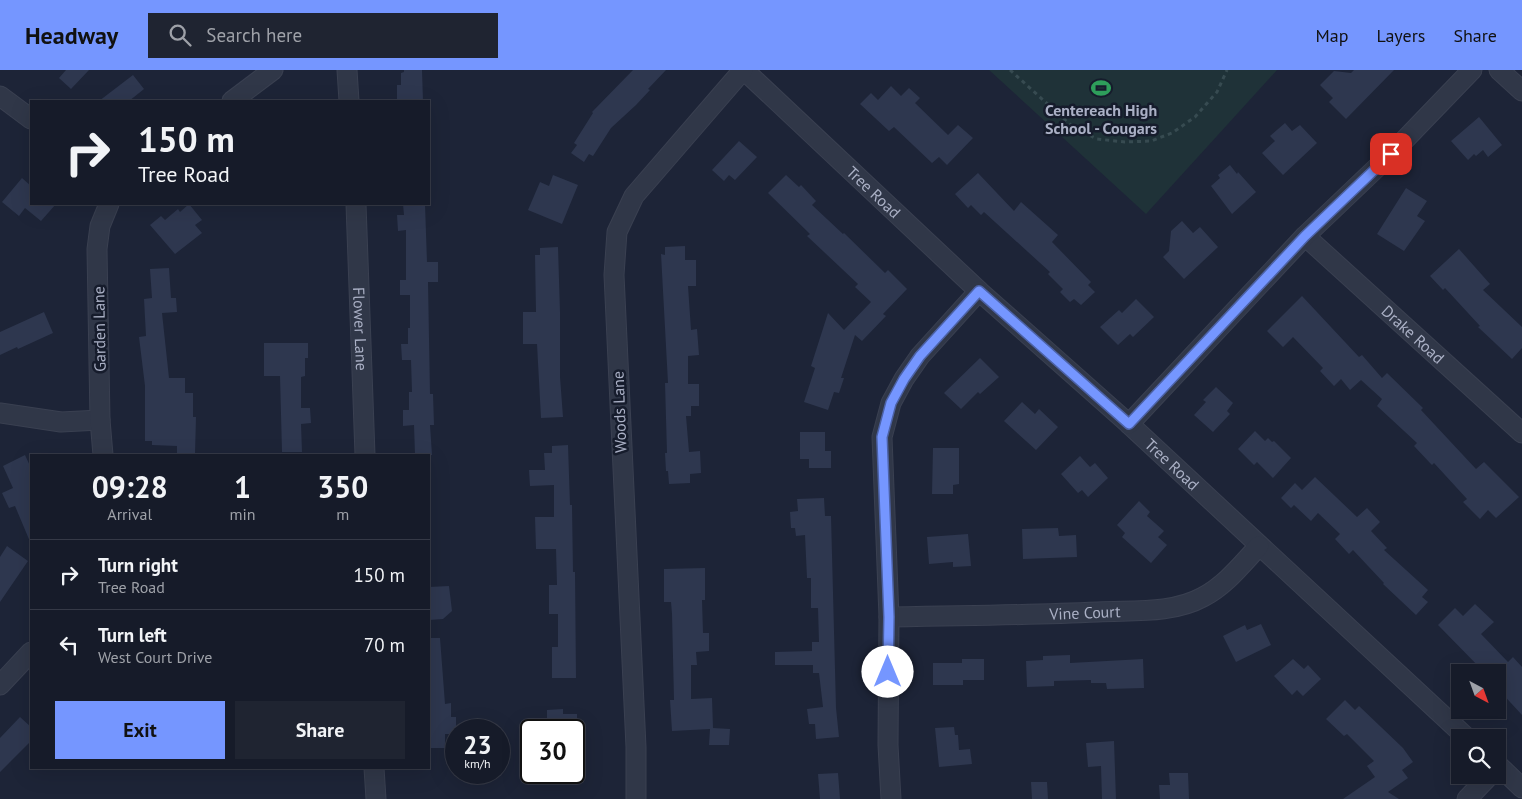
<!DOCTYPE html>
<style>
:root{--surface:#161b29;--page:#1f2431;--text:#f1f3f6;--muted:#9ea1a8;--line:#353946;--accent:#7596ff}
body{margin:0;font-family:"PT Sans",sans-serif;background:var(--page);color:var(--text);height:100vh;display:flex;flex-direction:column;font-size:19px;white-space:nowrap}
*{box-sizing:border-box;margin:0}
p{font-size:16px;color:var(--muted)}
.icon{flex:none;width:28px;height:28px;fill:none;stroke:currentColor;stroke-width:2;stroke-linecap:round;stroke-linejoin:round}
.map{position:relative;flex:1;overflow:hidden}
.panel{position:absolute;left:30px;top:384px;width:400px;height:315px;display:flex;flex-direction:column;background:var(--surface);border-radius:0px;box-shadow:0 5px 20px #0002,0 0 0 1px var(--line)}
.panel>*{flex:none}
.guide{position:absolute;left:30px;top:30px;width:400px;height:105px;border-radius:0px;box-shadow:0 5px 20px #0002,0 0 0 1px var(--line);background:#161b29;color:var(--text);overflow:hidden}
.needle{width:32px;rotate:139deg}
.tools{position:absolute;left:1451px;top:594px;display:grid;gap:10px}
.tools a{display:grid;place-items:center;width:55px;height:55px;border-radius:0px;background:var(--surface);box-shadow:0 5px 20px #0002,0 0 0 1px var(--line);font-size:25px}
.speed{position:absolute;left:445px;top:649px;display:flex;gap:10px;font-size:25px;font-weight:700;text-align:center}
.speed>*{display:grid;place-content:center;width:65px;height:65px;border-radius:50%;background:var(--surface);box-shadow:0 5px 20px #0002,0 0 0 1px var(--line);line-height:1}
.speed small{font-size:12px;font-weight:400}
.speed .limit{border:2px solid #111;border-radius:8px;background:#fff;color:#111}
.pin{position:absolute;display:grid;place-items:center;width:42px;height:42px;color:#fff;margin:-21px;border-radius:10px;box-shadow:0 2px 8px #0006}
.me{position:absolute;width:55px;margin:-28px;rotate:0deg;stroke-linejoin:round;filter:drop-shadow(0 0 4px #0008)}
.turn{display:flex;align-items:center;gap:18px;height:105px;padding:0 25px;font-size:22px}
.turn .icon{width:65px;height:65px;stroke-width:2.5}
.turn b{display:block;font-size:35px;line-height:42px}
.eta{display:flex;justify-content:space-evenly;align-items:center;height:85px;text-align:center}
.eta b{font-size:30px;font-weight:700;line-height:35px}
.cta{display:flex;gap:10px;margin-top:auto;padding:10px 25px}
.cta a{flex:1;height:58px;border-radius:0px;background:var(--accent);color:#111;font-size:20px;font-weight:700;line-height:58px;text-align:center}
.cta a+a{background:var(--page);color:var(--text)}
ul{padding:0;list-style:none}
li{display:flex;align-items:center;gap:15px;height:70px;padding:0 25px;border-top:1px solid var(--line)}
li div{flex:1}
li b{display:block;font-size:19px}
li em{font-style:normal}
header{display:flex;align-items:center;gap:30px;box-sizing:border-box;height:70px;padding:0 25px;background:var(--accent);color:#111}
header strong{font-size:24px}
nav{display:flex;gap:28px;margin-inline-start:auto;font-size:18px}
.search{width:350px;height:45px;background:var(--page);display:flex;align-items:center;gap:12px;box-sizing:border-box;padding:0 18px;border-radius:0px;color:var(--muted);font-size:19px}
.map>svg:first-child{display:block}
</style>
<header>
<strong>Headway</strong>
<div class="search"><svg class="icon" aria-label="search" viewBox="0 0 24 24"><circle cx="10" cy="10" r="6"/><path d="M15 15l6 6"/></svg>Search here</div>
<nav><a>Map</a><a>Layers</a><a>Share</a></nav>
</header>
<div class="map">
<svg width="1522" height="729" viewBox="0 0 1522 729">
<rect width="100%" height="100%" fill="#1d2437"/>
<!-- green -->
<path fill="#1f3238" d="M989 0H1277L1146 144Z"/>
<!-- building -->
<path fill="#2e374f" d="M66 0H89L71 19 59 8Z
M404 0H422L423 31H397V15H401V3L404 2Z
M633 0H666L648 19 650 20 636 35 611 58 593 86 589 84 584 92 571 83 577 75 574 73 593 43 592 42Z
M1354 0H1394L1346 49 1329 32 1333 28 1320 15 1334 1 1351 3Z
M133 5 144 19 129 31H99Z
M891 16 901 26 909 18 920 28 915 33 948 65 958 55 973 68 947 95 939 87 932 93 894 57 889 61 860 34 871 23 878 30Z
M1479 47 1502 75 1488 87 1483 80 1476 86 1474 84 1468 90 1451 71Z
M1285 53 1292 61 1300 55 1317 73 1283 105 1262 83 1275 71 1270 66Z
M739 71 757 87 735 110 729 105 724 111 712 100Z
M1230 95 1237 104 1238 102 1256 122 1232 144 1211 116 1220 108 1218 105Z
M978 103 1014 141 1021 132 1058 165 1052 172 1091 212 1088 215 1095 222 1081 235 1074 229 1070 232 1060 222 1063 219 1048 204 1050 202 984 142 981 145 971 135 968 138 955 124Z
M553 105 578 115 562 154 528 140 540 112 549 116Z
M786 105 799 117 801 115 816 131 812 135 843 164 844 163 885 203 888 200 907 219 883 244 886 246 862 271 855 265 841 308H844L839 323 834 322 828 340 804 332 815 298 811 296 828 243 844 260 871 232 855 217 858 214 807 166 810 164 768 123Z
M22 108 31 116V134H56L41 151 25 138 19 146 2 132Z
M1406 118 1427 131 1417 146 1425 151 1404 181 1377 164Z
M189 134 202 150 195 155 202 163 175 184 150 155 161 146 165 150 178 139 180 142Z
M403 134H425L427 192H438V212H428L430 324H433L434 355H430L432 385H415L414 355 403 356V340H409V322H412L411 290H402L401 274H408V258H410V225H400V210H406V160L398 161 397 145H404Z
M1182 151 1193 163 1200 157 1218 177 1184 209 1163 187 1169 181 1171 161Z
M685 176V190H696V216H688L691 260 697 259 699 285 688 286V314H699V336H691V346H686L689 382 700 381 701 403 690 404V413L669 414 668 401H666L665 383H667L665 313H668L661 184 665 185V177Z
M558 177 560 242V307L563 347 541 348 537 274H523V242H536L535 185H540V178Z
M1459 179 1490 214 1483 220 1522 257V278L1512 289 1478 257 1480 256 1445 218 1443 220 1430 206Z
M169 198 171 228H176L177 242 162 243 169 308H185V323H193V347H196L195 384H177V376L152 375V371H145V316L139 267 146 266 144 229 152 228 150 199Z
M1302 226 1359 287 1362 285 1382 308 1387 303 1423 338 1421 340 1476 399 1484 392 1519 427 1496 448 1488 440 1480 449 1463 432 1467 429 1434 393 1432 395 1430 393 1414 376 1417 373 1377 336 1382 329 1361 310 1350 320 1341 309 1334 316 1320 301 1323 298 1293 267 1283 277 1267 261Z
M1136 229 1154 247 1133 267 1130 264 1118 275 1100 257 1119 240 1122 243Z
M44 242 53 263 18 279 17 277 0 285V262Z
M264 273H308V288H305V306L301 307V338H310L311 353 301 354 302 382H282L280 306H264Z
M980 288 999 307 980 324 978 322 961 339 944 323Z
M1216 317 1233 333 1227 341 1230 344 1213 362 1194 345 1206 332 1203 330Z
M1022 332 1035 344 1039 339 1058 357 1036 380 1004 351Z
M1255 361 1265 371 1268 368 1272 372 1274 371 1291 388 1273 408 1257 392 1254 395 1238 379Z
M800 362H825V381H831V398H809V389H800Z
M568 375 570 435H572L573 502H575L576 608H552V577H558V544H549V515H557L556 479H536L535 447H554V415L530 416 529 400H545L544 383H552V376Z
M933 378H959V414L953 415V424H932Z
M25 385 31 398V474L15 436 9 438 2 423 13 418 3 396Z
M1080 386 1090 397 1095 393 1108 408 1088 427 1082 420 1078 423 1061 404Z
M1315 407 1357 447 1367 438 1380 452 1371 461 1387 478 1384 480 1428 520 1422 527 1428 532 1416 545 1383 514 1384 513 1353 480 1349 484 1335 469 1340 464 1318 443 1311 451 1294 435 1291 438 1281 428 1295 413 1302 420Z
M824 428 825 446H831L836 638 839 667 816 669 815 654H809L807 639 823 637 819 603H813V595H775V582L812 581V572H819L818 538H811V508H807L805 465 796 466 795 458H791L790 442 798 441 797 429Z
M1139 431 1150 442 1147 446 1164 461 1158 467 1167 475 1151 493 1122 467 1125 463 1117 455Z
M1058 458 1059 466 1076 465 1077 487 1023 489 1022 459Z
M968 464 971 496 953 497V492L929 494 927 467Z
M7 476 28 491 0 532V487Z
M705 498V530H702L703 563H709V581L696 582 697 595H691V629L712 628 713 658 730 659 729 675H709L710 659 672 661 670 630H674L672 544 671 532H664V499Z
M449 516 452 541 443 549 429 550V517Z
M1475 534 1494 552 1481 564 1508 592 1513 587 1522 597V645L1498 619V602H1484L1438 555 1455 538 1463 546Z
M1261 554 1271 575 1236 592 1223 566 1245 555 1247 560Z
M429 568H440L445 634 451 633V647H456V664H445V678H429Z
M1070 585V593L1143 589 1144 618 1107 619 1106 613H1091V610L1054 611V616L1027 617 1026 591 1043 590V586Z
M962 589H984V610H963V615H933V593H962Z
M1293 589 1304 599 1308 595 1321 609 1303 626 1297 620 1292 625 1274 606Z
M1345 630 1355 640 1359 636 1403 678 1413 692 1402 700 1408 708 1388 722 1399 729H1343L1375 707 1367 696 1374 691 1347 664 1344 666 1326 649Z
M563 639V644H577V660H547V640Z
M20 647 31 657V671L0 702V668Z
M954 657 955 665H958L959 680 970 679 972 694 939 697 935 658Z
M1114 671 1116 729H1102L1101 696 1088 697 1086 673Z
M838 703 840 729H820L818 704Z
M1169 703H1188L1189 729H1160L1159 715H1170Z
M1031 712H1047L1048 729H1032Z"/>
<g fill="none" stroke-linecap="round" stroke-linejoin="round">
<defs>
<g id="street">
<path d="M347 0 349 31"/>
<path id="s1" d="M744 0 979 221 1129 354 1467 668"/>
<path d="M1499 0 1522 21"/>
<path d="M0 26 31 49"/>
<path d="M232 31 273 0"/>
<path id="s2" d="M356 134 365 385"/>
<path id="s3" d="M1305 166 1522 363"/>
<path d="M0 343 61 352 100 350"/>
<path d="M1129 354 1305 166 1391 84 1472 0"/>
<path d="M103 385 100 350 97 179 100 156 109 134"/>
<path id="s4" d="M889 547C959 546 1029 545 1098 542 1132 540 1172 544 1203 527 1226 515 1242 494 1259 476"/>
<path d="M0 615 31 582"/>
<path d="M1498 695 1522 718"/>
<path d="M374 698 376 729"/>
<path d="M636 729V677L614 205 617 162 634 126 743 0"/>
<path d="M891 729 888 675 889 547 882 367 891 333 904 309 920 286 979 221"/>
<path d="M1467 729 1490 705"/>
</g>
</defs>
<!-- street casing -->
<use href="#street" stroke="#3a4051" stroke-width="21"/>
<!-- path -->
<path stroke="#374b51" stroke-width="3" stroke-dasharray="4 4" stroke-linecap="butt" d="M1010 0 1073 57 1097 69 1125 72 1151 71 1172 63 1195 47 1217 22 1227 0"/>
<!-- street -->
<use href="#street" stroke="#303748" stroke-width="19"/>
</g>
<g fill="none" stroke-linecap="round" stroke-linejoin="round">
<defs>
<path id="route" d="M888 602 889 547 882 367 891 333 904 309 920 286 979 221 1129 354 1305 166 1391 84"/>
</defs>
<!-- route casing -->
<use href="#route" stroke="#4c62a6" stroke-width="12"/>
<!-- route -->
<use href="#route" stroke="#7596ff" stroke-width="9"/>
</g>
<!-- icons -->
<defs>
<symbol id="stadium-bare" viewBox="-9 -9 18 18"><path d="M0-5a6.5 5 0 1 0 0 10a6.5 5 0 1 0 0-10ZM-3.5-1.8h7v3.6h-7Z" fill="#2e9e5b" stroke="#161c2c" stroke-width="2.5" paint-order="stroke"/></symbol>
</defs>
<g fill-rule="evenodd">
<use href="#stadium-bare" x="1087" y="4" width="28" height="28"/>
</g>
<g text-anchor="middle" stroke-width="5" stroke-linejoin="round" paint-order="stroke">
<!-- poi labels -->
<g font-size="16" font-weight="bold" fill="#aab0c5" stroke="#161c2c">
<text x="1101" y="46">Centereach High<tspan x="1101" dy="18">School - Cougars</tspan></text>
</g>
<!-- street labels -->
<g font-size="16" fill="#aab0c5" stroke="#161c2c">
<text dy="6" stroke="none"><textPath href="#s1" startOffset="178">Tree Road</textPath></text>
<text transform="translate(99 259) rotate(-91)" y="6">Garden Lane</text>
<text dy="6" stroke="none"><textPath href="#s2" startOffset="125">Flower Lane</textPath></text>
<text dy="6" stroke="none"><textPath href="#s3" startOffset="146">Drake Road</textPath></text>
<text transform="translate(619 342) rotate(-92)" y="6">Woods Lane</text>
<text dy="6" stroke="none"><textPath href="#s1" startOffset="582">Tree Road</textPath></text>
<text dy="6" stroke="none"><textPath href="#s4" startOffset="196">Vine Court</textPath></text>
</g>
</g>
</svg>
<div class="tools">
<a><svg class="needle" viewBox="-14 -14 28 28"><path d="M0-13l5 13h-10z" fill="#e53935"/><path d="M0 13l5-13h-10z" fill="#9ea1a8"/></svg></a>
<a><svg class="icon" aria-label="search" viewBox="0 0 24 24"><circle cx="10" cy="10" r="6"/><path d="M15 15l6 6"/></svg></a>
</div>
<div class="speed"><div>23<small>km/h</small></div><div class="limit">30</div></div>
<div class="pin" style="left:1391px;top:84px;background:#d93025"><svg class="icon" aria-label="arrive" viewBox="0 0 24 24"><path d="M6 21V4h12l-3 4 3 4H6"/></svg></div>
<svg class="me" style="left:888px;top:602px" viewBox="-20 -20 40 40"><circle r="19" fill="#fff"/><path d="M0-13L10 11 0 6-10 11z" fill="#7596ff"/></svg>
<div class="guide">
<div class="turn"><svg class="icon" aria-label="right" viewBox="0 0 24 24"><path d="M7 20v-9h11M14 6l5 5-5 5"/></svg><div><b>150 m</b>Tree Road</div></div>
</div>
<section class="panel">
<div class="eta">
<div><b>09:28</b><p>Arrival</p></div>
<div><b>1</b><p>min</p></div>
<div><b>350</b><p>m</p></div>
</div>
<ul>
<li><svg class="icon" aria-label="right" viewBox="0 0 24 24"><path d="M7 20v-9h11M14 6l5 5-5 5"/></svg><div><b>Turn right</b><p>Tree Road</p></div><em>150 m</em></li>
<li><svg class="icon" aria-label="left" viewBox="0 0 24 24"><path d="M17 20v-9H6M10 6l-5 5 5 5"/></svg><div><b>Turn left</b><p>West Court Drive</p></div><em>70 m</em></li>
</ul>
<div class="cta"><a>Exit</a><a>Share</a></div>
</section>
</div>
